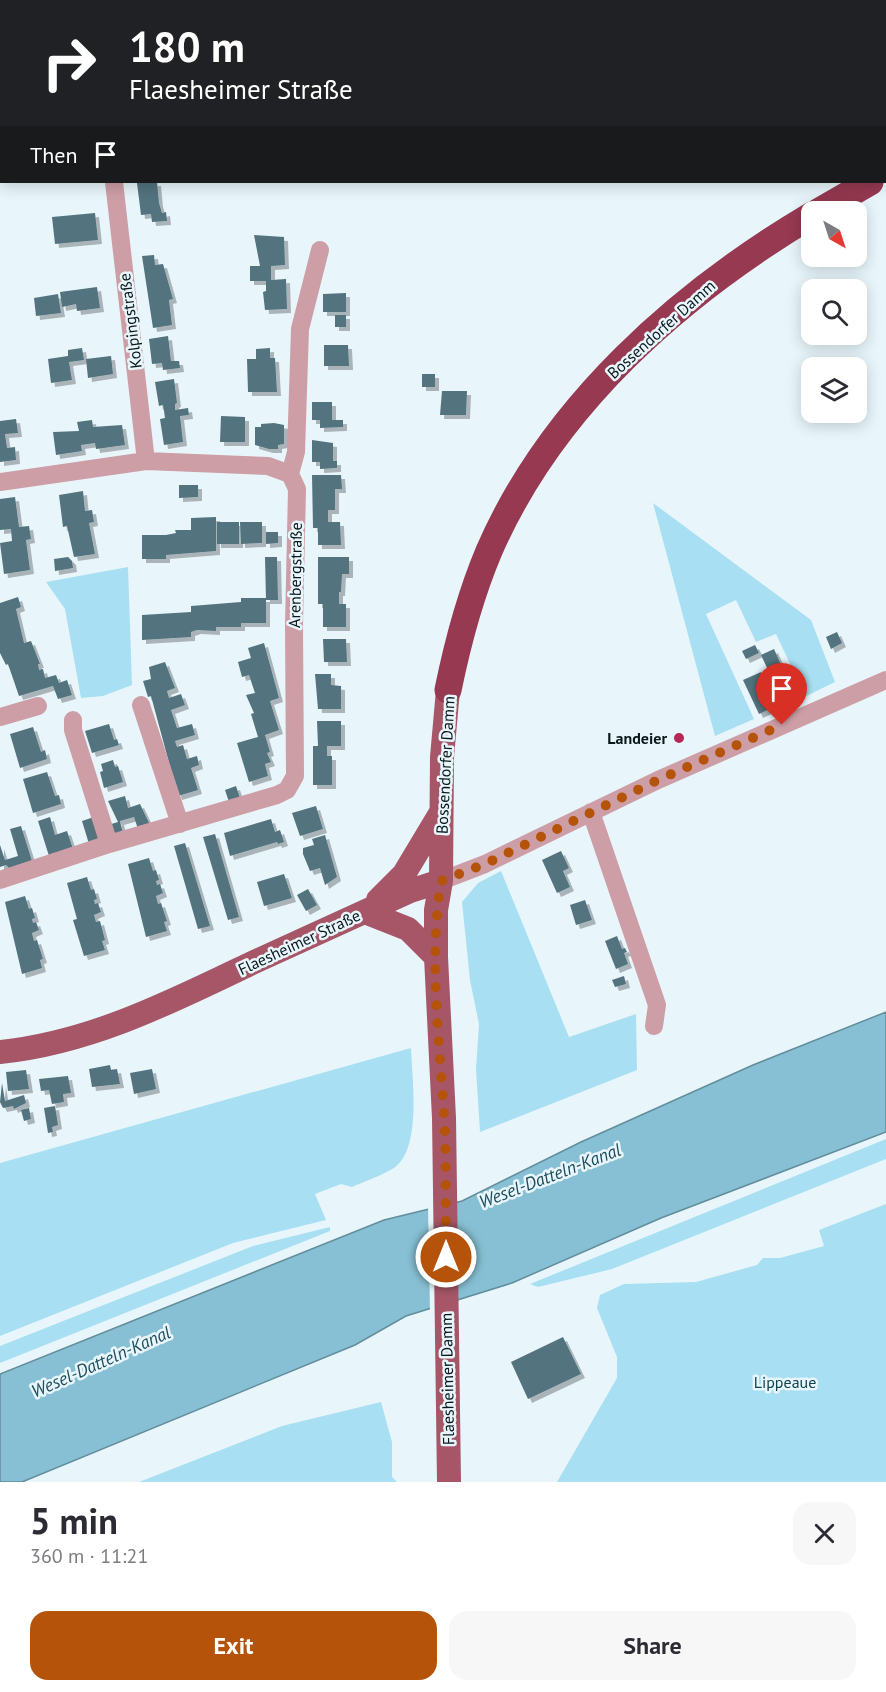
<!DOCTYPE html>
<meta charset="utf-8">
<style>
:root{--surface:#fff;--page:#f7f7f7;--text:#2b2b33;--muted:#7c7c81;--accent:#b45309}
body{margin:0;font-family:"PT Sans",sans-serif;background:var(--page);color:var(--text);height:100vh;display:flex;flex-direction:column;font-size:22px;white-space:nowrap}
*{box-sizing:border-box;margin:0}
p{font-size:20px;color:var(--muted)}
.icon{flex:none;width:33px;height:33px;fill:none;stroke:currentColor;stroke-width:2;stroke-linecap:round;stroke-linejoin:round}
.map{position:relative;height:1482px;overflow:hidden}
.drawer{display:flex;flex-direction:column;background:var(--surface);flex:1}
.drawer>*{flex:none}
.top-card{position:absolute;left:0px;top:0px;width:886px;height:183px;box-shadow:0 3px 15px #0003;background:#202124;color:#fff;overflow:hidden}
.needle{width:39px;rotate:141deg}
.buttons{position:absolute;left:801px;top:201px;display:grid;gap:12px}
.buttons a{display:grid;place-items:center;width:66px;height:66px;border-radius:12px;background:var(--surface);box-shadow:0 3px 15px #0003;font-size:30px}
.pin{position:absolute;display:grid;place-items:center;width:51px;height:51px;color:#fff;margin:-62px -26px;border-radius:50% 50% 50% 0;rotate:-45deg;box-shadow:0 0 6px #0007}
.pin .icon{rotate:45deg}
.me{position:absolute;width:66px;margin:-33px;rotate:0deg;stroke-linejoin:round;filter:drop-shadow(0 0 4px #0008)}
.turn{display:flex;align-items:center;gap:21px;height:126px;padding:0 30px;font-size:27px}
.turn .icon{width:78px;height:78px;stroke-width:2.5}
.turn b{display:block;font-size:42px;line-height:51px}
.then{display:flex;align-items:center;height:57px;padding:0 30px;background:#0003;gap:12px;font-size:22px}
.round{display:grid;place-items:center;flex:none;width:63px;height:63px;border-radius:18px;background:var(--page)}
.head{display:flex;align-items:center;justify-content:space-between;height:102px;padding:0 30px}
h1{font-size:36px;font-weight:600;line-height:45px}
.button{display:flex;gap:12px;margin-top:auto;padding:12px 30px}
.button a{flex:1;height:69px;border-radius:18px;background:var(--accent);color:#fff;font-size:24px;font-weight:600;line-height:69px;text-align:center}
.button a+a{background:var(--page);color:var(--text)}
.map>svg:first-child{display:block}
</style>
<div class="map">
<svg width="886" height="1482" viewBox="0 0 886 1482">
<defs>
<filter id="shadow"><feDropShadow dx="4" dy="4" stdDeviation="0" flood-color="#0004"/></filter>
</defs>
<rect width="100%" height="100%" fill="#e8f6fb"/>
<!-- green -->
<path fill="#a8dff2" d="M653 503 811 620 835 682 798 700 786 674 793 670 776 634 756 642 736 600 706 614 754 719 715 736Z
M128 567 132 685 103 696 81 698 65 609 46 582Z
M501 871 569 1037 636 1014 637 1070 480 1132 476 1069 479 1024 470 980 462 902 478 883Z
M411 1048C412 1078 422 1149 394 1168 381 1176 365 1181 352 1187L341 1184 315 1194 326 1220 233 1243 0 1336V1163Z
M886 1139V1159L612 1269 538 1287 530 1284Z
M886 1204V1482H557L617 1378V1357L597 1308 600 1295 624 1284 696 1282 757 1265 763 1258H780L824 1246 819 1230Z
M330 1227V1231L0 1363V1346L253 1246Z
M381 1402 392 1442V1477L397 1482H139L282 1426Z"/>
<!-- water -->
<path fill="#87c0d4" stroke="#628d9c" stroke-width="1.5" d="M886 1012V1132L661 1218 512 1283 406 1316 355 1345 22 1482H0V1374L384 1220 462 1201 581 1142 753 1065Z"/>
<!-- pier -->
<path fill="#e8f6fb" d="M455 1199 457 1303 430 1312 428 1206Z"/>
<!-- building -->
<path fill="#52737e" filter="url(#shadow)" d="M157 182 159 203 162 213 166 212 167 221 152 222 151 214 141 215 137 183Z
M95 213 98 240 55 244 52 217Z
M254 235 284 237 285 265 271 266V280L286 279 287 309 265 310 263 292 266 291V281H250V266H260Z
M154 255 155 265 163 264 173 299 169 300 172 325 153 328 142 256Z
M97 287 100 308 77 311 76 304 62 307 60 292Z
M346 293V312H323V294Z
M58 294 61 313 36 316 34 298Z
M335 315H346V327H335Z
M168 336 171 361H179L180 368 163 370 162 363 152 364 149 339Z
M324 345H348L349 366H324Z
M82 348 84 360 69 362 72 380 51 383 48 359 68 356V350Z
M270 348V358H275L277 392H248L247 359H256V349Z
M111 356 113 374 88 378 86 359Z
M422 374H435V387H422Z
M174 379 177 403 175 404V410L188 408 189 415 180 416 183 442 164 445 160 419 165 418 164 411 163 405 159 406 155 382Z
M442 391H467L466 415H440Z
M312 402H332V420H343V427L320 428V420H312Z
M221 416 245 417V442H220Z
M16 419 18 433 5 434 7 448 15 447 16 460 0 462V421Z
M92 420 93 427 122 425 125 445 96 449 95 443 81 445 82 451 56 455 53 432 79 431 77 422Z
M274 423 284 425V444L278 445V449H269L255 445V427H261V424Z
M312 440 333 443V461H337V468L320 469V462H312Z
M312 475H341L342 489H335V510H328V522H340L341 545H318V528H313Z
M179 485H198V497L179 498Z
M83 491 85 511 92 510 94 522 89 523 95 554 74 557 67 526 63 527 59 495Z
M15 497 19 527 29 526 31 539 26 540 30 570 4 574 0 543 12 541 11 529 0 530V499Z
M216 517V551L166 555V559H142V535H166L176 533 175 530H191V518Z
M217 522H239V544H217Z
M240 522H262V543L241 544Z
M266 532H278V543L266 544Z
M68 557 72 561 73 568 55 571 54 559Z
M265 557H277L278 600H266Z
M318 557H349V574H342L341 592H339V604H346V627H323V604H318Z
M18 597 21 607 16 609 24 643 31 641 40 664H38L39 670 43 669 45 678 56 675 59 683 67 680 72 695 58 699 53 686 19 696 8 664 6 665 0 653V603Z
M241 598H266V623H241V627H216V631L197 630 191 632V637L142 640V615L191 612V606L241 602Z
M837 632 842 643 831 649 826 637Z
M323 639H346L347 662H324Z
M264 643 279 698 270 701 279 730 265 735 270 752 267 753 271 762 265 764 268 776 249 782 237 743 258 737 251 714 254 713 246 695 255 693 249 675 242 677 238 662 251 658 248 648Z
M755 645 759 653 746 659 742 651Z
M774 649 782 667 769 672 761 655Z
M165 662 175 688 167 691 169 698 181 694 185 705 171 710 177 728 192 724 195 735 175 741 177 747 183 745 187 759 197 756 199 765 191 768 198 790 178 796 151 696 148 697 143 681 151 679 149 667Z
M761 672 776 706 759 714 743 680Z
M315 674H331V685L341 686V709H318Z
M317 721H341V746H327V756H332V785H313V746H318Z
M109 724 114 740 117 739 119 745 92 753 85 731Z
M33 727 41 752 45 750 47 759 20 768 10 734Z
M113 760 115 767 118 766 123 782 104 788 100 772 103 771 101 764Z
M47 772 55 796 59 795 61 804 33 813 23 779Z
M236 786 240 798 229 802 225 790Z
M125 796 128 808 140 804 150 825 138 829 134 817 120 821 123 834 111 837 108 825 118 822 108 801Z
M316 806 323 829 300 836 292 813Z
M50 817 55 835 67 831 73 849 49 856 38 821Z
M94 817 101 841 89 844 82 821Z
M271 819 275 832 280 830 284 842 278 844 277 842 230 856 224 833Z
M21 826 32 861 10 869 6 865 0 867V845L5 860 18 856 10 829Z
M215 834 239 917 228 920 203 837Z
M325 835 337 877 325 885 320 868 310 871 303 854V848L314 845 312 839Z
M185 843 210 926 198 929 174 846Z
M561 851 569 868 563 871 570 887 557 893 542 860Z
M149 858 153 871 156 870 159 880 156 881 157 885 160 884 163 893 156 896 158 904 161 903 167 921 164 922 167 931 146 937 128 864Z
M284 874 292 898 264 906 257 882Z
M87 877 91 890 94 889 97 899 94 900 95 904 98 903 101 912 94 915 96 922 100 921 105 940 102 941 105 950 84 956 73 920 77 919 67 883Z
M308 889 317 905 306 911 297 895Z
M25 896 29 909 32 908 35 918 32 919 33 923 36 922 39 930 32 933 34 941 37 940 43 959 40 960 42 968 22 974 5 902Z
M585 900 592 920 576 925 570 905Z
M617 936 622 949 625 948 627 952 624 953 628 964 616 969 605 941Z
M624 976 626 984 615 987 612 980Z
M110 1065 111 1070 117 1069 120 1084 92 1087 89 1069Z
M152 1069 156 1089 134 1094 130 1073Z
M26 1070 29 1089 8 1091 6 1072Z
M68 1076 71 1093 63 1094 64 1102 52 1104 49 1090 41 1091 39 1079Z
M2 1083 5 1101 24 1095 26 1103 14 1109 13 1106 3 1108 0 1102Z
M55 1106 58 1125 52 1127 53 1132 48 1133 44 1108Z
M29 1108 31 1119 24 1121 21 1110Z
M563 1337 581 1374 528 1399 511 1362Z"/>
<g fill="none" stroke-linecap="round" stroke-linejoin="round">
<!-- minor -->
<path stroke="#cd9ea6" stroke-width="18" d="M114 182 146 461
M0 482 146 461 268 466 290 474
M141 705 180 824
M0 717 38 706
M73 720V730L109 844
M591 812 657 1005 654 1026
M0 880 109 844 277 795 287 790 295 776 294 625 297 489 290 474 296 452 300 329 320 250
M441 881 485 864 658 780 886 680"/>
<!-- major -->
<path stroke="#a65667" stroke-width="24" d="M448 690 442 757 441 881 436 910V957L444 1118 449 1482
M378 900 404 874 440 814
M365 912 408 929 436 957
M0 1052C90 1043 171 1002 252 963 304 939 357 915 410 891L441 881"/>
<!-- highway -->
<path stroke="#963951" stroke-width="27" d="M818 212 870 182
M448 690C458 641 470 596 489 551 552 406 679 294 812 215"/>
</g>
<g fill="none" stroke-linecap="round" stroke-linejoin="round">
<!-- route -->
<path stroke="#b45309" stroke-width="10" stroke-dasharray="0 18" d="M446 1257C445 1209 447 1162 444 1114 439 1037 429 958 441 881L485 864 658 780 782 725"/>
</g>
<!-- markers -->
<circle fill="#b72755" stroke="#e8f6fb" stroke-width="2" cx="679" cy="738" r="6"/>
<g text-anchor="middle" stroke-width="5" stroke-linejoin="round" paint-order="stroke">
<!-- street labels -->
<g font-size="16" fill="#0a171b" stroke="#e8f6fb">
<text transform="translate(130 321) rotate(-97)" y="6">Kolpingstraße</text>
<text transform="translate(661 329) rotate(-42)" y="6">Bossendorfer Damm</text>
<text transform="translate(295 575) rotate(-89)" y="6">Arenbergstraße</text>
<text transform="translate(445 765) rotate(-87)" y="6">Bossendorfer Damm</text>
<text transform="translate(299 942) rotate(-25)" y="6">Flaesheimer Straße</text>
<text transform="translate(447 1379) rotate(-91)" y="6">Flaesheimer Damm</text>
</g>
<!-- poi labels -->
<g font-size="16" font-weight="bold" fill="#0a171b" stroke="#e8f6fb" text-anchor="end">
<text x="667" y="744">Landeier</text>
</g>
<!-- park labels -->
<g font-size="16" fill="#0f4251" stroke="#e8f6fb">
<text x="785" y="1388">Lippeaue</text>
</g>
<!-- water labels -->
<g font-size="18" font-style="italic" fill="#1c4d5c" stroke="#e8f6fb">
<text transform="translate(550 1176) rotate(-21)" y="6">Wesel-Datteln-Kanal</text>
<text transform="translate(101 1362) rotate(-24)" y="6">Wesel-Datteln-Kanal</text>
</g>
</g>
</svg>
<div class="buttons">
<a><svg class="needle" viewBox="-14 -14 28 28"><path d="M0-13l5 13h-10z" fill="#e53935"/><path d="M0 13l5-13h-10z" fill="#7c7c81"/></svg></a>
<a><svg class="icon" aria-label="search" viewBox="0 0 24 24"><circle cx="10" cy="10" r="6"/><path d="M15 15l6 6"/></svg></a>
<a><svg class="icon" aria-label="layers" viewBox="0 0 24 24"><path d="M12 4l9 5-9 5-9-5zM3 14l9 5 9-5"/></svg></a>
</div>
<div class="pin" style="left:782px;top:725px;background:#d93025"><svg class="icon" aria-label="arrive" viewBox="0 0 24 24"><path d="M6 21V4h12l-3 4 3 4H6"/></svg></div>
<svg class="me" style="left:446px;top:1257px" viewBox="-20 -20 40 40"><circle r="17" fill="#b45309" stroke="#fff" stroke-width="3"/><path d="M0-11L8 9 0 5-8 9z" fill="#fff"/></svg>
<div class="top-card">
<div class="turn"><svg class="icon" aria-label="right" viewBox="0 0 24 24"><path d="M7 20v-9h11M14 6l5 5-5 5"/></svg><div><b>180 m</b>Flaesheimer Straße</div></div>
<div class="then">Then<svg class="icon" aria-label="arrive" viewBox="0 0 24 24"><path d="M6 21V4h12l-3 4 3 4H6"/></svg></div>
</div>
</div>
<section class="drawer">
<div class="head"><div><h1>5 min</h1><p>360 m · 11:21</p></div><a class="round"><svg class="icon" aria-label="close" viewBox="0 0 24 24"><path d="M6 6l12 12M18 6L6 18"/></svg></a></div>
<div class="button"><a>Exit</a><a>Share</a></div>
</section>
